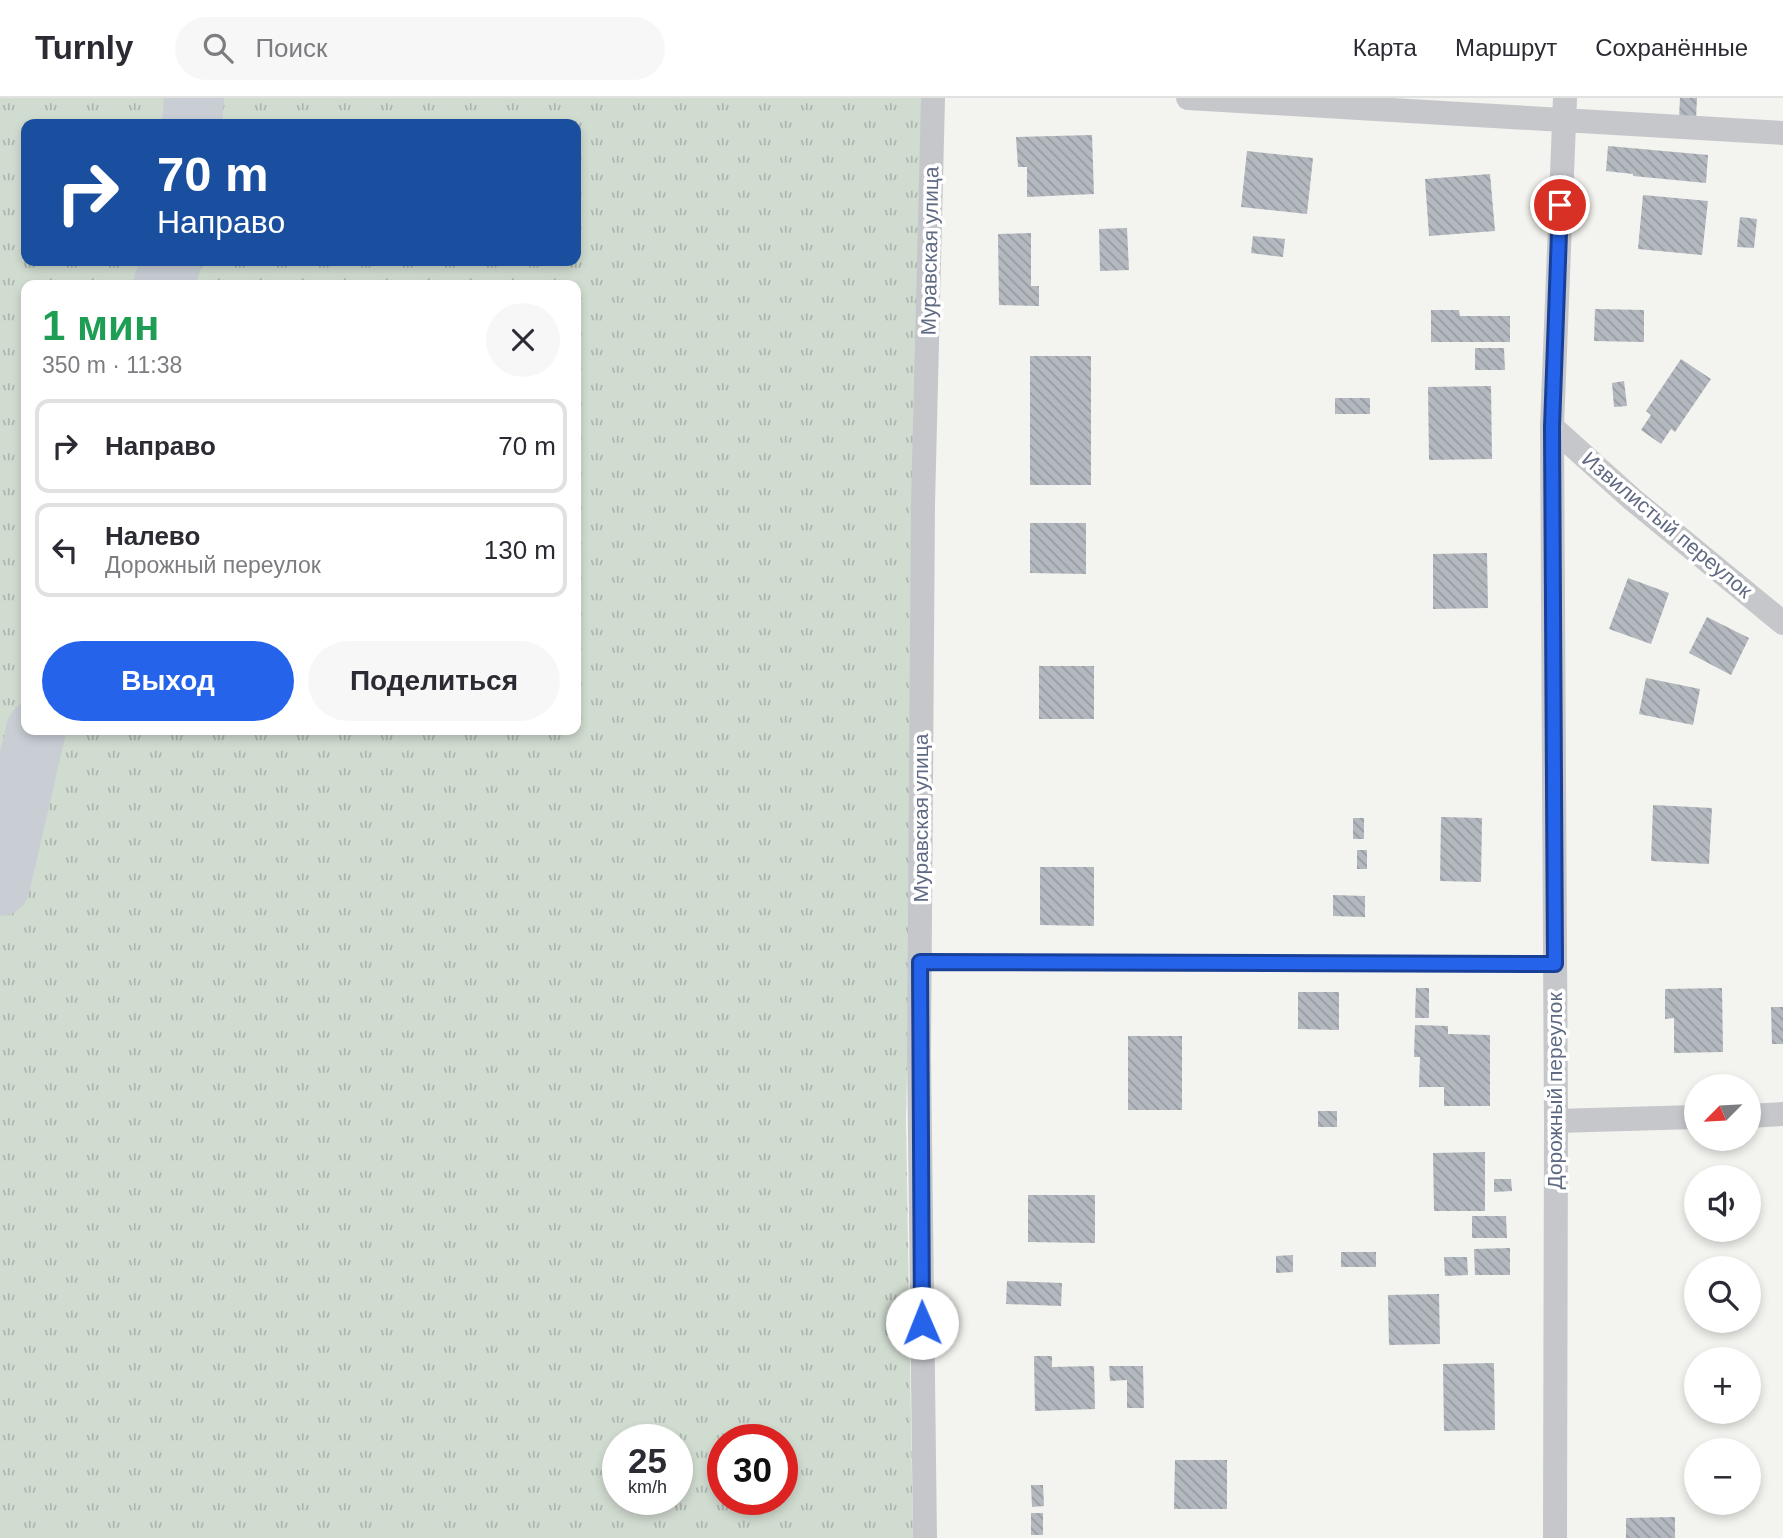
<!DOCTYPE html>
<html lang="ru">
<meta charset="utf-8">
<style>
:root{--surface:#fff;--page:#f7f7f7;--text:#2b2b33;--muted:#7c7c81;--line:#e1e1e2;--accent:#2563eb}
body{margin:0;font-family:Arial,sans-serif;background:var(--page);color:var(--text);height:100vh;display:flex;flex-direction:column;font-size:26px;white-space:nowrap}
*{box-sizing:border-box;margin:0}
p{font-size:23px;color:var(--muted)}
.icon{flex:none;width:38px;height:38px;fill:none;stroke:currentColor;stroke-width:2;stroke-linecap:round;stroke-linejoin:round}
.map{position:relative;flex:1;overflow:hidden}
.sheet{position:absolute;left:21px;top:182px;width:560px;height:455px;display:flex;flex-direction:column;background:var(--surface);border-radius:14px;box-shadow:0 4px 10px #0003}
.sheet>*{flex:none}
.banner{position:absolute;left:21px;top:21px;width:560px;height:147px;border-radius:14px;box-shadow:0 4px 10px #0003;background:#1a4fa0;color:#fff;overflow:hidden}
.needle{width:46px;rotate:246deg}
.controls{position:absolute;left:1684px;top:976px;display:grid;gap:14px}
.controls a{display:grid;place-items:center;width:77px;height:77px;border-radius:50%;background:var(--surface);box-shadow:0 4px 10px #0003;font-size:35px}
.speed{position:absolute;left:602px;top:1326px;display:flex;gap:14px;font-size:35px;font-weight:700;text-align:center}
.speed>*{display:grid;place-content:center;width:91px;height:91px;border-radius:50%;background:var(--surface);box-shadow:0 4px 10px #0003;line-height:1}
.speed small{font-size:18px;font-weight:400}
.speed .limit{border:10px solid #d22;background:#fff;color:#111}
.pin{position:absolute;display:grid;place-items:center;width:60px;height:60px;color:#fff;margin:-30px;border:4px solid #fff;border-radius:50%;box-shadow:0 2px 7px #0007}
.me{position:absolute;width:77px;margin:-38px;rotate:359deg;stroke-linejoin:round;filter:drop-shadow(0 0 5px #0008)}
.turn{display:flex;align-items:center;gap:24px;height:147px;padding:0 21px;font-size:32px}
.turn .icon{width:91px;height:91px;stroke-width:2.5}
.turn b{display:block;font-size:49px;line-height:60px}
.round{display:grid;place-items:center;flex:none;width:74px;height:74px;border-radius:37px;background:var(--page)}
.headline{display:flex;align-items:center;justify-content:space-between;height:119px;padding:0 21px}
h1{font-size:42px;font-weight:700;line-height:52px;color:#1e9e55}
.action{display:flex;gap:14px;margin-top:auto;padding:14px 21px}
.action a{flex:1;height:80px;border-radius:42px;background:var(--accent);color:#fff;font-size:28px;font-weight:700;line-height:80px;text-align:center}
.action a+a{background:var(--page);color:var(--text)}
ul{padding:0;list-style:none}
li{display:flex;align-items:center;gap:21px;height:94px;margin:0 14px 10px;padding:0 7px;border:4px solid var(--line);border-radius:14px}
li div{flex:1}
li b{display:block;font-size:26px}
li em{font-style:normal}
header{display:flex;align-items:center;gap:42px;box-sizing:border-box;height:98px;padding:0 35px;background:var(--surface);border-bottom:2px solid var(--line)}
header strong{font-size:33px}
nav{display:flex;gap:38px;margin-inline-start:auto;font-size:24px}
.search{width:490px;height:63px;background:var(--page);display:flex;align-items:center;gap:18px;box-sizing:border-box;padding:0 24px;border-radius:38px;color:var(--muted);font-size:26px}
.map>svg:first-child{display:block}
</style>
<header>
<strong>Turnly</strong>
<div class="search"><svg class="icon" aria-label="search" viewBox="0 0 24 24"><circle cx="10" cy="10" r="6"/><path d="M15 15l6 6"/></svg>Поиск</div>
<nav><a>Карта</a><a>Маршрут</a><a>Сохранённые</a></nav>
</header>
<div class="map">
<svg width="1783" height="1440" viewBox="0 0 1783 1440">
<defs>
<pattern id="grass-tufts" width="24" height="20" patternUnits="userSpaceOnUse" patternTransform="scale(1.75)"><rect width="24" height="20" fill="#d1dcd0"/><path d="M3 7l-1-3M5 7V3M7 7l1-3M15 17l-1-3M17 17v-4M19 17l1-3" fill="none" stroke="#adb6ae"/></pattern>
<pattern id="building-back-hatch" width="6" height="6" patternUnits="userSpaceOnUse" patternTransform="scale(1.75)"><rect width="6" height="6" fill="#b4b8bf"/><path d="M-1 5l2 2M0 0l6 6M5-1l2 2" fill="none" stroke="#969aa1"/></pattern>
</defs>
<rect width="100%" height="100%" fill="#f3f4ef"/>
<!-- grass -->
<path fill="url(#grass-tufts)" fill-rule="evenodd" d="M0 0H925L906 1023 913 1440H0ZM26 26H576V163H26ZM26 187H576V632H26ZM618 1342H677V1402H618ZM723 1342H782V1402H723Z"/>
<g fill="none" stroke-linecap="round" stroke-linejoin="round">
<!-- river -->
<path stroke="#c9ced5" stroke-width="60" d="M192 26 194 0
M163 187 172 163
M0 788 36 632"/>
</g>
<!-- building -->
<path fill="url(#building-back-hatch)" d="M1680 0H1697L1696 22 1679 21Z
M1092 37 1094 96 1027 99V69H1018L1016 39Z
M1608 48 1708 57 1706 85 1633 78V76L1606 73Z
M1247 53 1313 60 1307 116 1241 109Z
M1490 76 1495 133 1429 138 1425 81Z
M1643 97 1708 103 1702 157 1638 151Z
M1740 119 1757 121 1754 150 1737 149Z
M1127 130 1129 172 1100 173 1099 131Z
M1031 135V188H1039V208L999 207 998 136Z
M1253 138 1285 141 1283 159 1251 155Z
M1595 211 1644 212V244L1594 243Z
M1431 212H1459L1460 218H1510V244H1431Z
M1475 250H1504L1505 272H1475Z
M1030 258H1091V387H1030Z
M1681 261 1711 281 1675 334 1671 331 1661 346 1641 332 1651 317 1646 313Z
M1624 283 1627 308 1614 309 1612 285Z
M1491 288 1492 361 1429 362 1428 289Z
M1335 300H1370V316H1335Z
M1030 425H1086V476L1030 475Z
M1487 455 1488 510 1433 511V456Z
M1628 480 1669 495 1651 546 1609 531Z
M1707 519 1749 540 1731 577 1689 555Z
M1039 568H1094V621H1039Z
M1646 580 1700 591 1693 627 1639 616Z
M1653 707 1712 710 1709 766 1651 763Z
M1441 719 1482 720 1481 784 1440 783Z
M1353 720H1364V741H1353Z
M1357 752H1367V771H1357Z
M1040 769H1094V828L1040 827Z
M1333 797 1365 798V819L1333 818Z
M1416 890H1429V920H1415Z
M1722 890 1723 954 1674 955V920L1665 921V891Z
M1298 894H1339V932L1298 931Z
M1771 909H1783V946H1772Z
M1415 927 1448 928V936L1490 937V1008H1444V989H1419L1420 959H1414Z
M1128 938H1182V1012H1128Z
M1318 1013H1337V1029H1318Z
M1485 1054V1113H1434L1433 1055Z
M1494 1081H1511L1512 1093 1494 1094Z
M1028 1097H1095V1145L1028 1144Z
M1472 1118H1506L1507 1140H1472Z
M1510 1150V1177H1475L1474 1151Z
M1341 1154H1376V1169H1341Z
M1293 1157V1174L1276 1175V1158Z
M1444 1159H1467L1468 1177 1445 1178Z
M1007 1183 1062 1185 1061 1208 1006 1206Z
M1439 1196 1440 1246 1389 1247 1388 1197Z
M1034 1258H1052V1269L1094 1268 1095 1311 1035 1313Z
M1494 1265 1495 1332 1444 1333 1443 1266Z
M1109 1268H1143L1144 1310H1127V1282L1110 1283Z
M1175 1362H1227V1411H1174Z
M1031 1387H1043L1044 1408 1032 1409Z
M1031 1415H1043V1437H1031Z
M1675 1419V1440H1626V1420Z"/>
<g fill="none" stroke-linecap="round" stroke-linejoin="round">
<!-- service -->
<path stroke="#c5c7cb" stroke-width="12" d="M920 864 1555 866"/>
<!-- minor -->
<path stroke="#c5c7cb" stroke-width="24" d="M1188 0C1387 12 1585 25 1783 35
M1552 329 1632 401 1783 525
M1748 1018 1783 1016
M1556 1023 1696 1019
M925 1440 919 957 923 407 933 0
M1555 1440 1556 1023 1552 329 1565 0"/>
</g>
<g fill="none" stroke-linecap="round" stroke-linejoin="round">
<defs>
<path id="route" d="M922 1225 920 864 1555 866 1552 329 1560 107"/>
</defs>
<!-- route casing -->
<use href="#route" stroke="#184099" stroke-width="18"/>
<!-- route -->
<use href="#route" stroke="#2563eb" stroke-width="12"/>
</g>
<g text-anchor="middle" stroke-width="7" stroke-linejoin="round" paint-order="stroke">
<!-- street labels -->
<g font-size="21" fill="#606a83" stroke="#fff">
<text transform="translate(930 153) rotate(-89)" y="7">Муравская улица</text>
<text transform="translate(1667 427) rotate(40)" y="7">Извилистый переулок</text>
<text transform="translate(921 720) rotate(-90)" y="7">Муравская улица</text>
<text transform="translate(1555 993) rotate(-90)" y="7">Дорожный переулок</text>
</g>
</g>
</svg>
<div class="controls">
<a><svg class="needle" viewBox="-14 -14 28 28"><path d="M0-13l5 13h-10z" fill="#e53935"/><path d="M0 13l5-13h-10z" fill="#7c7c81"/></svg></a>
<a><svg class="icon" aria-label="sound" viewBox="0 0 24 24"><path d="M4 9h4l5-4v14l-5-4H4zM17 9q2 3 0 6"/></svg></a>
<a><svg class="icon" aria-label="search" viewBox="0 0 24 24"><circle cx="10" cy="10" r="6"/><path d="M15 15l6 6"/></svg></a>
<a>+</a>
<a>−</a>
</div>
<div class="speed"><div>25<small>km/h</small></div><div class="limit">30</div></div>
<div class="pin" style="left:1560px;top:107px;background:#d93025"><svg class="icon" aria-label="arrive" viewBox="0 0 24 24"><path d="M6 21V4h12l-3 4 3 4H6"/></svg></div>
<svg class="me" style="left:922px;top:1225px" viewBox="-20 -20 40 40"><circle r="19" fill="#fff"/><path d="M0-13L10 11 0 6-10 11z" fill="#2563eb"/></svg>
<div class="banner">
<div class="turn"><svg class="icon" aria-label="right" viewBox="0 0 24 24"><path d="M7 20v-9h11M14 6l5 5-5 5"/></svg><div><b>70 m</b>Направо</div></div>
</div>
<section class="sheet">
<div class="headline"><div><h1>1 мин</h1><p>350 m · 11:38</p></div><a class="round"><svg class="icon" aria-label="close" viewBox="0 0 24 24"><path d="M6 6l12 12M18 6L6 18"/></svg></a></div>
<ul>
<li><svg class="icon" aria-label="right" viewBox="0 0 24 24"><path d="M7 20v-9h11M14 6l5 5-5 5"/></svg><div><b>Направо</b></div><em>70 m</em></li>
<li><svg class="icon" aria-label="left" viewBox="0 0 24 24"><path d="M17 20v-9H6M10 6l-5 5 5 5"/></svg><div><b>Налево</b><p>Дорожный переулок</p></div><em>130 m</em></li>
</ul>
<div class="action"><a>Выход</a><a>Поделиться</a></div>
</section>
</div>
